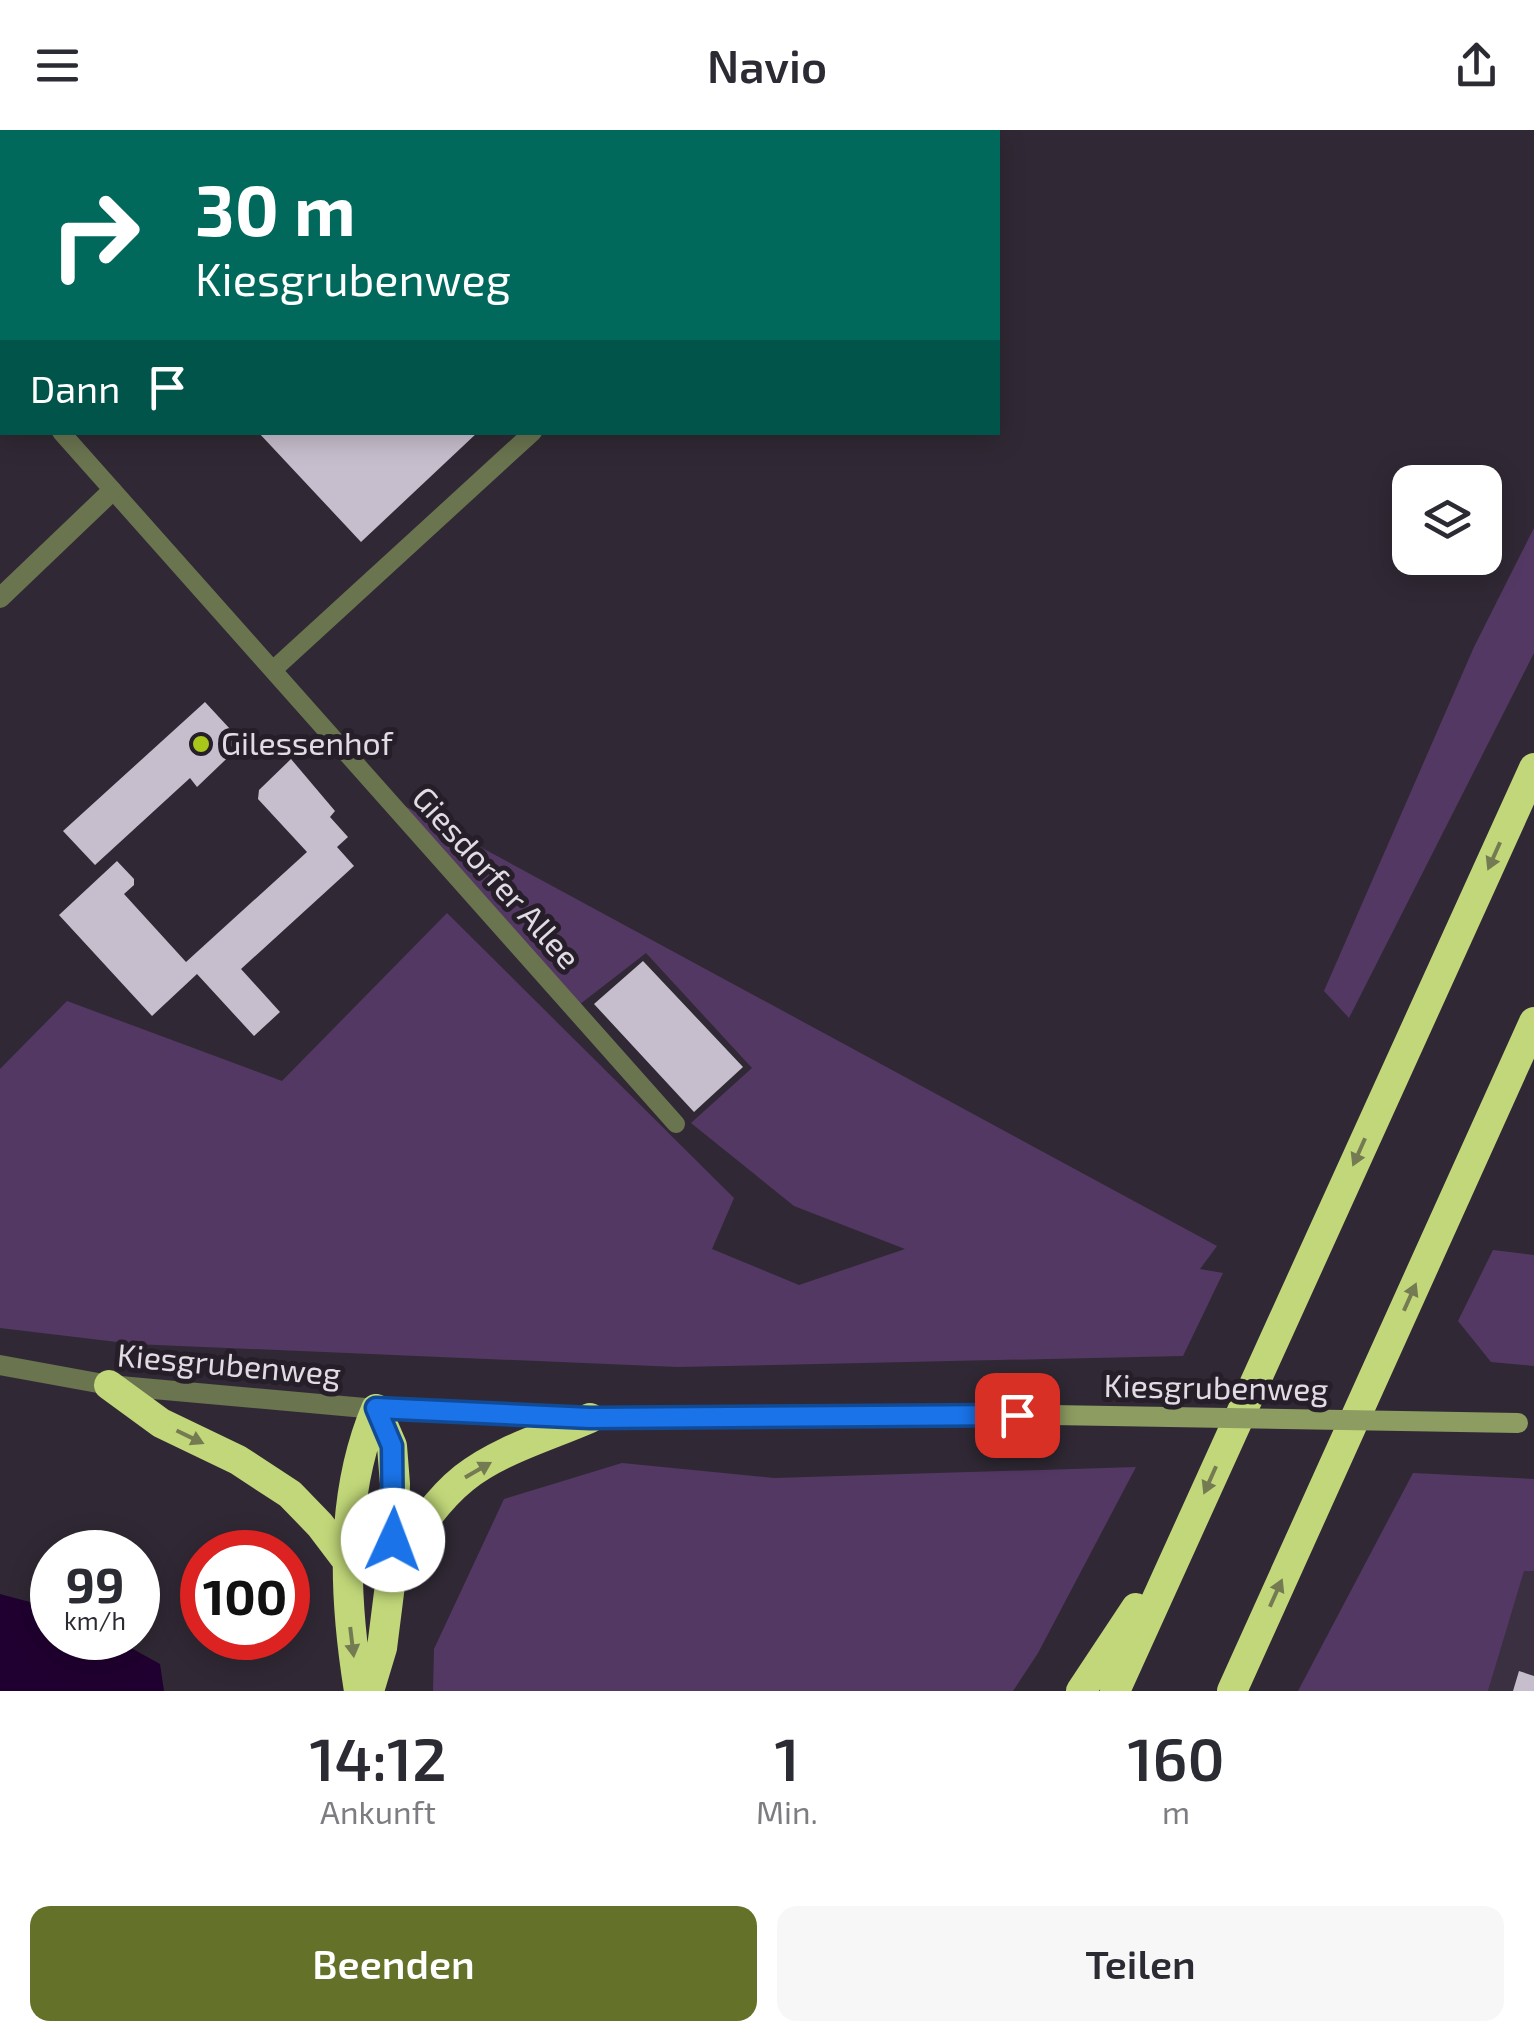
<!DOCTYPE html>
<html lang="de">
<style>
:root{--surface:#fff;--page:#f7f7f7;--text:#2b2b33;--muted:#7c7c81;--accent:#647128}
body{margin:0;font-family:"Exo 2",sans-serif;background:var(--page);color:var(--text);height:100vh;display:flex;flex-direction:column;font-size:38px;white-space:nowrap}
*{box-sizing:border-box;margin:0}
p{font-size:32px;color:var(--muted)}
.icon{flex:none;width:55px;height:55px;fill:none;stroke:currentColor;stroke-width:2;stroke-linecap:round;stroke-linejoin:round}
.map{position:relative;height:1561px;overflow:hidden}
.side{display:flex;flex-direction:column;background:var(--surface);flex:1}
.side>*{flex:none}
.guide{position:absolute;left:0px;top:0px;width:1000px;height:305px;box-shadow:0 5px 25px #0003;background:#00695c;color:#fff;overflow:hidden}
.tools{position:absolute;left:1392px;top:335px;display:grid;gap:20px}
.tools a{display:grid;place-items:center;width:110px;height:110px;border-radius:20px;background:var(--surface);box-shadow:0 5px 25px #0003;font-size:50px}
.speed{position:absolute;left:30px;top:1400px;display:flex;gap:20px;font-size:50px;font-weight:700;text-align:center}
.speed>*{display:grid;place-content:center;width:130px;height:130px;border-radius:50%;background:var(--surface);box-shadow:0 5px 25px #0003;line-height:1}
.speed small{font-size:25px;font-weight:400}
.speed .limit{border:15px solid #d22;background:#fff;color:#111}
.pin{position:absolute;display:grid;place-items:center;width:85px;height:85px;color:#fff;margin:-42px;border-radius:20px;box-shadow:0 5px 15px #0006}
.me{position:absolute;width:110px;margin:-55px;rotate:2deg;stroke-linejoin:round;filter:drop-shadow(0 0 8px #0008)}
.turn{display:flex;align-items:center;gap:35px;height:210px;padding:0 30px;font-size:45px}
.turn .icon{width:130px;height:130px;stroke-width:2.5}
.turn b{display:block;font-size:70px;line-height:85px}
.then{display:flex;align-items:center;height:95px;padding:0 30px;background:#0003;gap:20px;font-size:38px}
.eta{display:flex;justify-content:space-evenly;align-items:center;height:170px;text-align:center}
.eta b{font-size:60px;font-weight:600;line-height:70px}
.button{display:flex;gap:20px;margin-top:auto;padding:20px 30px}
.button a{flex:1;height:115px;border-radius:20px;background:var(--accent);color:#fff;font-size:40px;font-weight:600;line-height:115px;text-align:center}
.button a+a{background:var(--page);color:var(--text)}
header{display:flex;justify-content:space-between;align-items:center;height:130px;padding:0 30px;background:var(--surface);font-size:45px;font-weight:600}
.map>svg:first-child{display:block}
</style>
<header><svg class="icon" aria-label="menu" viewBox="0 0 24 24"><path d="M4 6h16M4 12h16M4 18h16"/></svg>Navio<svg class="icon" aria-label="share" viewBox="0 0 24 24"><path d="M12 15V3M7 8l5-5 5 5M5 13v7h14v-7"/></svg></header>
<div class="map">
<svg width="1534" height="1561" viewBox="0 0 1534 1561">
<rect width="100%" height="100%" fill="#302935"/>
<!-- built -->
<path fill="#3b3042" d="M1524 1440 1534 1441V1561H1488Z"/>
<!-- green -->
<path fill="#533863" d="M698 0H869L688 2Z
M1534 398V523L1349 888 1324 861 1474 517Z
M375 660 1217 1116 1200 1139 1223 1143 1183 1226 678 1237 134 1214 0 1198V939L67 871 282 951 447 783 734 1068 712 1119 799 1155 905 1119 794 1076 691 993 752 938 646 823 575 878Z
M1493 1120 1534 1125V1236L1491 1232 1458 1191Z
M622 1333 774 1348 1136 1337 1038 1523 1013 1561H433L434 1519 504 1369Z
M1413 1343 1534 1349V1441H1524L1488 1561H1298Z"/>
<!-- water -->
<path fill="#200030" d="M0 1464 52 1478V1508H113L160 1534 164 1561H0Z"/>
<!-- building -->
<path fill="#c7becd" d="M258 302H307L310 305 313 302H478L361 412Z
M205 572 243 613 197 657 190 648 95 735 63 701Z
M291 629 335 681 330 687 348 707 337 717 354 736 241 839 280 882 254 906 197 844 152 886 59 785 117 731 134 749V755L124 764 186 832 307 722 258 669 259 660Z
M643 831 743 937 694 982 594 874Z
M1519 1541 1534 1546V1561H1513Z"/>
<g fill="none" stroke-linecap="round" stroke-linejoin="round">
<!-- path -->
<path stroke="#827c86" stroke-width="6" stroke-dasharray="8 8" stroke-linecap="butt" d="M842 2 844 0"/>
<!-- service -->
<path stroke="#6a744f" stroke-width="18" d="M0 233 2 236
M61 302 676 994
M273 540 533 302"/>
<!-- minor -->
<path stroke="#6a744f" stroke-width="20" d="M0 468 112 361"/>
<!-- tertiary -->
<path stroke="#6a744f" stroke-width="20" d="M0 1235 109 1255 376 1279"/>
<!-- secondary -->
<path stroke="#8d9c61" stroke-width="20" d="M376 1279 590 1288 1052 1285"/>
<!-- motorway -->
<path stroke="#c1d779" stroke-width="30" d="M109 1255 161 1293 238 1330 290 1364 320 1395 348 1432
M392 1439C413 1407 434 1372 464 1348 499 1320 549 1306 590 1288
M359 1561C344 1468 339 1367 376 1279
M369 1561 382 1518 392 1439 395 1354 392 1316 376 1279
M1081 1561 1136 1478
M1115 1561 1534 638
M1232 1561 1534 892"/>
<!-- secondary-bridge -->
<path stroke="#8d9c61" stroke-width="20" d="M1052 1285 1518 1293"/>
</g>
<!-- one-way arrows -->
<defs><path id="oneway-solid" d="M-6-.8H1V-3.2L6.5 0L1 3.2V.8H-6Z" transform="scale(2.5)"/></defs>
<g fill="#747b52">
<use href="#oneway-solid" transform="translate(1494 726) rotate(114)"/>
<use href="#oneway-solid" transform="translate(1359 1022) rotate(114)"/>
<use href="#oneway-solid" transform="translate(1410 1167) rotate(-66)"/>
<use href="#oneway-solid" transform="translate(190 1307) rotate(26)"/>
<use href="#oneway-solid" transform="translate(478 1340) rotate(-30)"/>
<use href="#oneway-solid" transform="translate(1210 1350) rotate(114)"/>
<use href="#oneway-solid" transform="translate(1276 1463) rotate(-66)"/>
<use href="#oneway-solid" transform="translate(352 1512) rotate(83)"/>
</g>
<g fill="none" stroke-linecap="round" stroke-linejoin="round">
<defs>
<path id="route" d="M393 1410 392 1316 376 1278 590 1288 1017 1285"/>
</defs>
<!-- route casing -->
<use href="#route" stroke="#114b97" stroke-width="25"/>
<!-- route -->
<use href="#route" stroke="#1a73e8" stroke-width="18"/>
</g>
<!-- markers -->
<circle fill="#a9c71a" stroke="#261f2a" stroke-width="4" cx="201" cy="614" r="10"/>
<g text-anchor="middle" stroke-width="10" stroke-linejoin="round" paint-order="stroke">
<!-- poi labels -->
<g font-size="32" fill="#e1dce4" stroke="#261f2a" text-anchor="start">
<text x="221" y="625">Gilessenhof</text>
</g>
<!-- street labels -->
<g font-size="32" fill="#e1dce4" stroke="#261f2a">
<text transform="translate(496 748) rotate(48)" y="11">Giesdorfer Allee</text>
<text transform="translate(229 1235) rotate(5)" y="11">Kiesgrubenweg</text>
<text transform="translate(1216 1258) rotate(1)" y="11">Kiesgrubenweg</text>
</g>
</g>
</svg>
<div class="tools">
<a><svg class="icon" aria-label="layers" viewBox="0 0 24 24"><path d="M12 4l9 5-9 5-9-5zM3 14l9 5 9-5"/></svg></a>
</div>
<div class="speed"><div>99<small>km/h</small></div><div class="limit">100</div></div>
<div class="pin" style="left:1017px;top:1285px;background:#d93025"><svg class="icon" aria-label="arrive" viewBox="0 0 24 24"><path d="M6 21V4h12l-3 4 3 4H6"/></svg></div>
<svg class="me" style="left:393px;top:1410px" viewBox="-20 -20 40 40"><circle r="19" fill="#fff"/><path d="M0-13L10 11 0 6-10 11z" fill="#1a73e8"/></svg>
<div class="guide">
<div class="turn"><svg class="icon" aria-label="right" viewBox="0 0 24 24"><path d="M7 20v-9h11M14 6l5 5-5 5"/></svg><div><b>30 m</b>Kiesgrubenweg</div></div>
<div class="then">Dann<svg class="icon" aria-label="arrive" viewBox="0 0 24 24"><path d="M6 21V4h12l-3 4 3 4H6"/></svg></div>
</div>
</div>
<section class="side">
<div class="eta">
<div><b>14:12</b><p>Ankunft</p></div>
<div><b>1</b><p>Min.</p></div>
<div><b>160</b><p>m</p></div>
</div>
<div class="button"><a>Beenden</a><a>Teilen</a></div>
</section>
